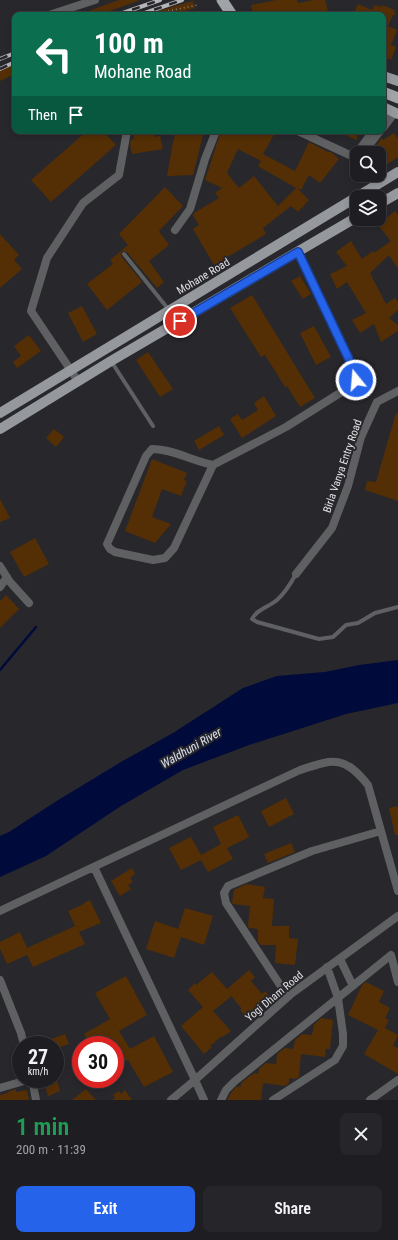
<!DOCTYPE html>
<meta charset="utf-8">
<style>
:root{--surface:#1e1d21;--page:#26262a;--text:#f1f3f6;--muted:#a1a2a5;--line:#3c3b3f;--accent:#2563eb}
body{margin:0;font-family:"Roboto Condensed",sans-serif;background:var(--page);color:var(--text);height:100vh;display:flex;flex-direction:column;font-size:15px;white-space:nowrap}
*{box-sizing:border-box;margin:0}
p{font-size:13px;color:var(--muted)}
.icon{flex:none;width:22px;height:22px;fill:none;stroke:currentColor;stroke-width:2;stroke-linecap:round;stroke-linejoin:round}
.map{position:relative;height:1100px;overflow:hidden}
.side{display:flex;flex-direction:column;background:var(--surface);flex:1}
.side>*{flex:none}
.guide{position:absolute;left:12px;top:12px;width:374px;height:122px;border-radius:8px;box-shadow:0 2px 6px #0003,0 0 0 1px var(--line);background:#0b6e4f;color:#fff;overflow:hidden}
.controls{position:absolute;left:350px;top:146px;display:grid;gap:8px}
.controls a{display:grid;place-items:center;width:36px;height:36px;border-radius:8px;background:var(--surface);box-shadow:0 2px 6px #0003,0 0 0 1px var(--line);font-size:20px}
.speed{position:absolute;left:12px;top:1036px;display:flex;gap:8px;font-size:20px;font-weight:700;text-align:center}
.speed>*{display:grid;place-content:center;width:52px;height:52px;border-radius:50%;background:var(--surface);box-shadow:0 2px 6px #0003,0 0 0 1px var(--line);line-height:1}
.speed small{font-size:10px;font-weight:400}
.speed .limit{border:6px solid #d22;background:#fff;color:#111}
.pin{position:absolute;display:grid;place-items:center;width:34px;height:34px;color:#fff;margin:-17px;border:2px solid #fff;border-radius:50%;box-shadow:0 1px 4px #0007}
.me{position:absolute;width:44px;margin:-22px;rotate:343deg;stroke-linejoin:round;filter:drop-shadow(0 0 3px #0008)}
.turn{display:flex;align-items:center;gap:14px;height:84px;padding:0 16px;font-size:18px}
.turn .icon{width:52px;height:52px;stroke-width:2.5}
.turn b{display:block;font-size:28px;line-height:34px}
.then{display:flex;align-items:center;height:38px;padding:0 16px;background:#0003;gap:8px;font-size:15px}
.round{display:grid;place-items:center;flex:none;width:42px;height:42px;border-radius:8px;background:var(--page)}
.head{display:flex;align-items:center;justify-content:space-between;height:68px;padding:0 16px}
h1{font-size:24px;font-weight:600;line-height:30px;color:#1e9e55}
.action{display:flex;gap:8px;margin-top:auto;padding:8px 16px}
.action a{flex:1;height:46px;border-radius:8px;background:var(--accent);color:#fff;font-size:16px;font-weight:600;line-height:46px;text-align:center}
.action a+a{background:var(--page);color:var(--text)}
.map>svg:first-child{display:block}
</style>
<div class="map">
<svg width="398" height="1100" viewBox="0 0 398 1100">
<rect width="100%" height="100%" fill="#28272c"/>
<!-- water -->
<path fill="#000b3b" d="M398 660V703L346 714 249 745 183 770 121 806 46 856 0 877V836L9 832 55 802 121 762 173 733 243 688 277 676 325 672 359 665Z"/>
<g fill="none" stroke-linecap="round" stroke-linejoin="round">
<!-- stream -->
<path stroke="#000b3b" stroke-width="2.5" d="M0 670 36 627"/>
</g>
<!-- building -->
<path fill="#542f05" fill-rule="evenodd" d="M119 0H138V1L98 15H80V14Z
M276 0H297L298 3 313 0H325L328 11 306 15H253L251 5Z
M193 1 195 8 172 15H151L150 13Z
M358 4 372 10 375 5 381 7 382 5 395 10 394 13 398 14 393 15 388 26 397 30 391 45 396 47 391 60 386 58 383 64V15H353Z
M15 64V74L0 81V71Z
M87 131H103L116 145 51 202 31 180Z
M132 131H154L155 137 160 136 163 149 132 154 130 144 131 140 134 139Z
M176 131H204L193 175 167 176 173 142Z
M221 131H276L263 154 295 171 309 142 328 152H331L339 159 320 183 309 175 301 190 297 188 309 200 298 212 291 206 263 228 266 234 214 265 193 229 199 225 193 215 194 213 219 198 215 193 222 188 205 180ZM238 149 261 161 258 166 296 188 278 206 254 176 239 188 227 173Z
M336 131H357V140Z
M394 133 398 139V157L379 170V153H370L382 138 383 140Z
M165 187 183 206 159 231 169 245 149 261 164 282 157 288 127 252 122 251 121 253V256L142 282 107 310 87 284 113 264 110 260 128 245 119 234Z
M395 211 398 215V269L389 255 370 273 386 304 395 298 398 302V310L389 318 398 325V331L381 342 374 324 360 333 352 320 366 313 347 282 337 289 330 274 347 266 336 252 351 241 362 259 373 251 374 253 391 241 378 225Z
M0 234 19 255 14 260 22 269 0 288Z
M300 276 311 294 303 299 291 281Z
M252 295 315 398 300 407 287 386 285 387 265 355 261 357 230 308Z
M82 306 97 334 83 342 68 313Z
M314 326 331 357 316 365 300 333Z
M29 335 41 351 17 368 13 362 21 356 14 346Z
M148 352 173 389 160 397 136 360Z
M264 396 276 416 242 438 230 419 238 414 242 420 258 410 254 403Z
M396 413 398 414V501L365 490 367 481 376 482Z
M219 426 224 435 199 450 194 441Z
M54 429 64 437 56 447 46 438Z
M152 459 187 473 184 480 187 481 181 496 162 489 152 517 171 524 155 543 125 531Z
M0 499 10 518 0 522Z
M35 538 49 564 24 577 10 552Z
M6 595 19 609 0 628V601Z
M286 798 294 814 269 827 261 811Z
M398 806V835H395L389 808Z
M238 815 249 837 227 848 233 859 208 872 201 860 181 870 169 848 191 837 201 855 221 844 213 827Z
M291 843 295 852 268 863 264 854Z
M132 868 135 874 130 878 133 882 128 885 131 889 120 896 111 881Z
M246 884 265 887 263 898 274 899 272 926H289V938L298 939 295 965 275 963 276 945H261L258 942V929L249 928 248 926 250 906 233 904 232 902 234 890Z
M90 900 101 923 79 932 85 944 33 967 27 955 7 964 0 949V942L20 932 27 948 75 926 68 911 84 904V903Z
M185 908 213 916 204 945 181 937 174 958 146 949 155 921 178 929Z
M249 970 255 977 251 981 262 994 265 991 270 997 247 1018 240 1010 242 1009 231 996 227 1000 213 1011 231 1031 223 1037 222 1036 210 1046 212 1047 204 1054 181 1026 203 1007 188 990 195 983 196 985 212 972 227 989Z
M126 976 147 1015 119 1031 130 1049 154 1036 173 1072 144 1087 128 1060 115 1066V1045H90L84 1034 110 1019 95 993Z
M366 982 384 991 379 1002 390 1008 385 1018 389 1020 385 1028 398 1035 393 1046 398 1048V1074L364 1054 378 1030 348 1015 362 985Z
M321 1018 333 1020 330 1049H326L325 1057 301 1054 299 1077 296 1079 289 1078V1083L285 1086 263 1083 261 1100H227L231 1093 236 1087 241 1086V1083L251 1075H253L254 1073 258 1074 259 1069 266 1063 276 1064 277 1054 285 1048 293 1049 295 1040 302 1034 312 1035 314 1025Z
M65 1034 69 1044 55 1049V1045H37V1044Z
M43 1079H57L60 1091 48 1096Z
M16 1089V1092L27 1090 29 1100H0V1095L8 1093V1092Z
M86 1089 96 1100H72Z
M125 1090 132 1100H112L115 1098 113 1095 119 1091 121 1094Z"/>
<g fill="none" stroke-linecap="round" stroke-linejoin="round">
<!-- path -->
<path stroke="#8a898d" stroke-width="1.5" stroke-dasharray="1 3" stroke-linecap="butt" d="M168 11 198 5"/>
<!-- service -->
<path stroke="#5f6062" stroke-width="4" d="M124 254 169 310
M111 361 153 426
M296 574C291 583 285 593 277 600 269 607 257 609 252 619L257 622 319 639 333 637 346 625 358 623 375 613 398 607"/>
<!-- minor -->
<path stroke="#5f6062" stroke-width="8" d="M49 15 95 0
M383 116 388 109
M383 128 395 112
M298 131 354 157 373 131
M366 149 380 131
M175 230 190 209 205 159 216 131
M78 381 31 311 47 258 83 203 119 175 127 131
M213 465 174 548 165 558 153 560 115 552 110 549 107 544 146 456 152 449C172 449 193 461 213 465L286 427 351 386 356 380 355 372 298 252
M0 566 10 582 29 603
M296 574 332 528 348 486 361 437 377 402 398 391
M0 587 7 577
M94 867 195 1080 204 1100
M0 911 300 770C334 759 344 755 368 785L398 891
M340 959 353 986
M0 980 21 1033 24 1045
M288 997 226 903 224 893 228 886 312 851 381 831
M32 1079 36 1100
M0 1088 31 1079
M171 1100 195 1080 291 994 398 916
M221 1100 226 1090 235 1081 391 955 398 982
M273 1100 335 1060 343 1046V1034L338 998 327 967
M370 1100 398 1080"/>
<!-- primary -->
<path stroke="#95989d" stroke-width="10" d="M383 76 398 81
M383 107 398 114
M379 204 398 193
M0 413 398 172
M0 429 111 361 357 217"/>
<!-- trunk -->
<path stroke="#a0a3a8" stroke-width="11" d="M222 0 232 15
M383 92 398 98"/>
<defs>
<path id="rail" d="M117 15 160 0
M139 15 182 0
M0 59 15 53
M0 69 15 62"/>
</defs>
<!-- rail casing -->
<use href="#rail" stroke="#b5b5b8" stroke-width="4"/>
<!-- rail -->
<use href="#rail" stroke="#28272c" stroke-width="2.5" stroke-dasharray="8" stroke-linecap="butt"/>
</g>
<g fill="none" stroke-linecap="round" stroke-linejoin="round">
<defs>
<path id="route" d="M180 321 298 252 355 372 356 380"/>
</defs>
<!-- route casing -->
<use href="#route" stroke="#184099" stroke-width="10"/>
<!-- route -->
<use href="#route" stroke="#2563eb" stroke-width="7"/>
</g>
<g text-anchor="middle" stroke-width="4" stroke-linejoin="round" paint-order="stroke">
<!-- street labels -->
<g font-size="11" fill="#e0e0e3" stroke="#28272c">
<text transform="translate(203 276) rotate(-31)" y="4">Mohane Road</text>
<text transform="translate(342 466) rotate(-71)" y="4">Birla Vanya Entry Road</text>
<text transform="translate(274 996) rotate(-40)" y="4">Yogi Dham Road</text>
</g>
<!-- water labels -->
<g font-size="12" font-style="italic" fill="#d9e2f3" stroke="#28272c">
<text transform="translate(191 748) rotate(-30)" y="4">Waldhuni River</text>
</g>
</g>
</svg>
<div class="controls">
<a><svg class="icon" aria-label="search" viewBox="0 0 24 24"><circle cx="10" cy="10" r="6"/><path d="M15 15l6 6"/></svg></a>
<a><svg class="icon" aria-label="layers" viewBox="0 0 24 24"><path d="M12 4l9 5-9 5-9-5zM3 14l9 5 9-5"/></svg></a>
</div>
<div class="speed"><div>27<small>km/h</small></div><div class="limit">30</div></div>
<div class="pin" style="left:180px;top:321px;background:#d93025"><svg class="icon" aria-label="arrive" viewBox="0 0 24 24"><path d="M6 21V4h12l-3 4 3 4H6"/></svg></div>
<svg class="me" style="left:356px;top:380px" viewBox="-20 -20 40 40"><circle r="17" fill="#2563eb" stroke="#fff" stroke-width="3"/><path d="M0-11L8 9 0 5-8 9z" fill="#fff"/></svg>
<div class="guide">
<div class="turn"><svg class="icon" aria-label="left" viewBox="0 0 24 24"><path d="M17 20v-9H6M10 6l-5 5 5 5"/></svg><div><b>100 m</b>Mohane Road</div></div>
<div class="then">Then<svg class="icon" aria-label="arrive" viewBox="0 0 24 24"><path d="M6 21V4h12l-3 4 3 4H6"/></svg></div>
</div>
</div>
<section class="side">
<div class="head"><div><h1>1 min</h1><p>200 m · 11:39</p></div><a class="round"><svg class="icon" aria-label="close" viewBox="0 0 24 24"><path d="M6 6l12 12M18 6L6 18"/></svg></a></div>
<div class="action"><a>Exit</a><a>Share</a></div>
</section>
